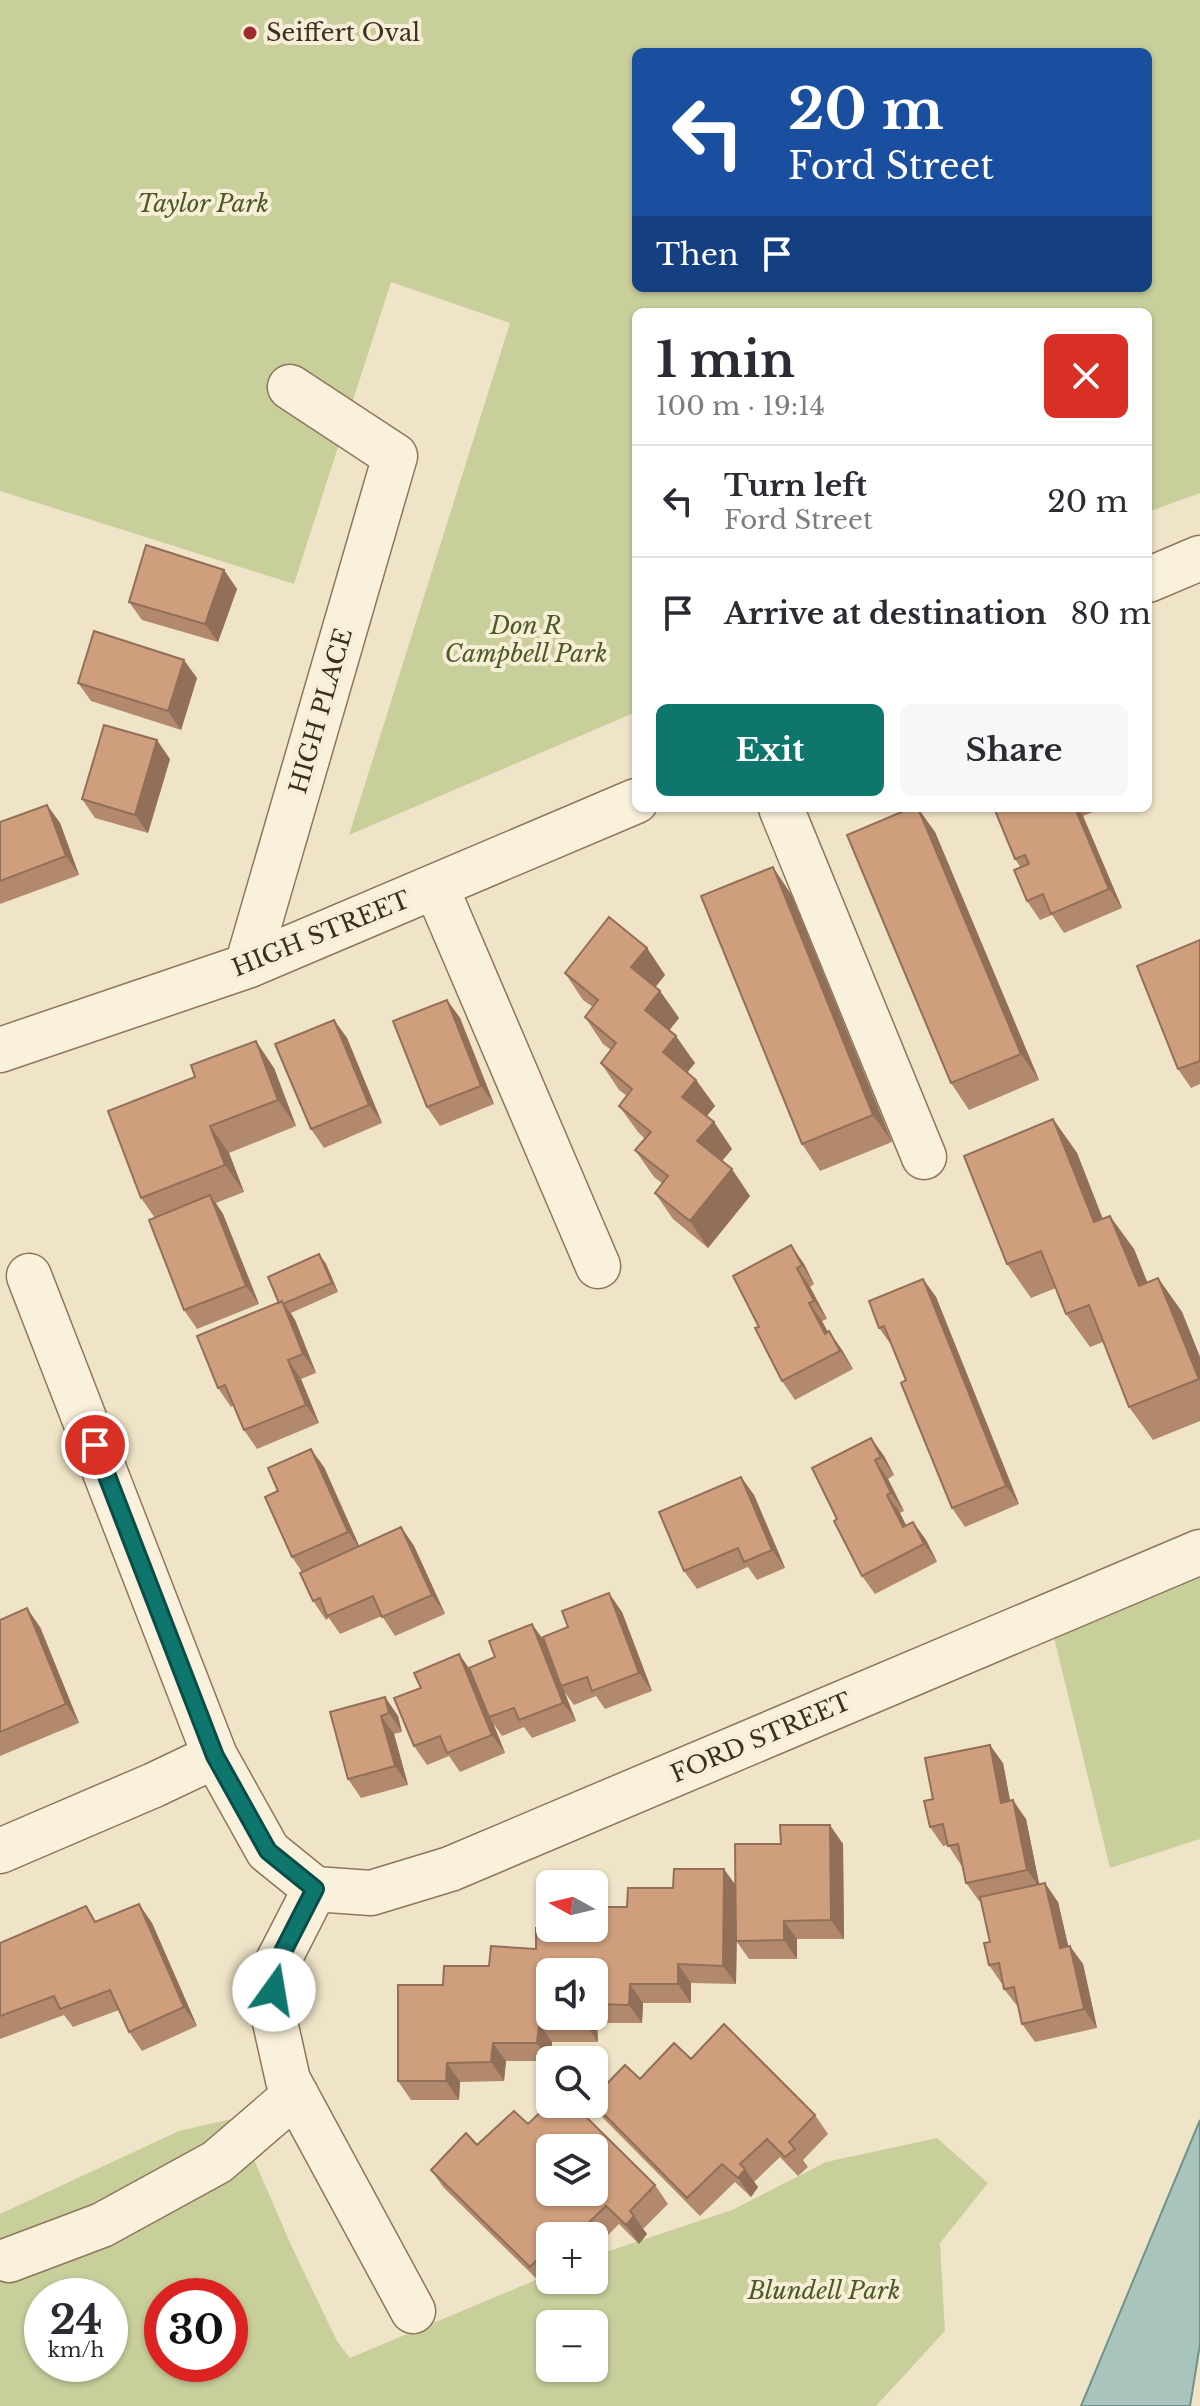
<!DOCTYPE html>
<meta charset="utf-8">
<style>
:root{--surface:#fff;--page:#f7f7f7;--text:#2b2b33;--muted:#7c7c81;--line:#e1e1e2;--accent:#0f766e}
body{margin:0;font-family:"Libre Baskerville",serif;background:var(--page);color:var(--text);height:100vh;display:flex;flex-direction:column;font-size:30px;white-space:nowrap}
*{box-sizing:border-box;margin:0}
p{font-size:26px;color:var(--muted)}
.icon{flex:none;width:44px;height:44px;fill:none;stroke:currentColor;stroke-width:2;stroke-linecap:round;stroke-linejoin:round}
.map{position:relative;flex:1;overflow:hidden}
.sheet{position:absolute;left:632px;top:308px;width:520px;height:504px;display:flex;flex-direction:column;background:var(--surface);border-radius:12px;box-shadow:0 2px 6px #0004}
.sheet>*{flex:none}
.top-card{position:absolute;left:632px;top:48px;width:520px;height:244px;border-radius:12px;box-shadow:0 2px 6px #0004;background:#1a4fa0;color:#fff;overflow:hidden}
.needle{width:52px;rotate:278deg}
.controls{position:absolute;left:536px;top:1870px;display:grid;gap:16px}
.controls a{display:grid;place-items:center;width:72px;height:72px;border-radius:12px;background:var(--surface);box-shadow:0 2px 6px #0004;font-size:40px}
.speed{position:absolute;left:24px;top:2278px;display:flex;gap:16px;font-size:40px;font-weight:700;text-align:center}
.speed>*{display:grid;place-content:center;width:104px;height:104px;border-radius:50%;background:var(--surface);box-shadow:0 2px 6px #0004;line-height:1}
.speed small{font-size:20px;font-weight:400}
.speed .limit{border:12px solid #d22;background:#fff;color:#111}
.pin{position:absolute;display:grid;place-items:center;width:68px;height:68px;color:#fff;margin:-34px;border:4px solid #fff;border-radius:50%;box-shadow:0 2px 8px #0007}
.me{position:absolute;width:88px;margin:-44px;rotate:13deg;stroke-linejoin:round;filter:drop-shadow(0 0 6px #0008)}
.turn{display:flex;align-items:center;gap:28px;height:168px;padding:0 24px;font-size:36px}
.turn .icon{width:104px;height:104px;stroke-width:2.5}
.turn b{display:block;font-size:56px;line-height:68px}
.then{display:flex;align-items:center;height:76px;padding:0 24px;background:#0003;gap:16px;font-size:30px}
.round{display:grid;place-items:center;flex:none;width:84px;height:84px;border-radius:12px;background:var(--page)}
.summary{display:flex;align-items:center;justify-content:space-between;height:136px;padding:0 24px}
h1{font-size:48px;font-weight:700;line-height:60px}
.action{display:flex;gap:16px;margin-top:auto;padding:16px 24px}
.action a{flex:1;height:92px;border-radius:12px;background:var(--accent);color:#fff;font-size:32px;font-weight:700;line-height:92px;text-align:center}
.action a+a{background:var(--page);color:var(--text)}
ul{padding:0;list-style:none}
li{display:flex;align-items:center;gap:24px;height:112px;padding:0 24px;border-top:2px solid var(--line)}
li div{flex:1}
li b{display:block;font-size:30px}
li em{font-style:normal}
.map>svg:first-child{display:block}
</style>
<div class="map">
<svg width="1200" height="2406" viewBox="0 0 1200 2406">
<rect width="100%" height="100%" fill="#f0e4c8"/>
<!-- green -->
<path fill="#c9cf9b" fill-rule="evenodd" d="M0 0H1200V493L1148 512V312H636V712L349 835 510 323 391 282 294 584 0 491ZM636 52H1148V288H636Z
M1200 1575V1839L1110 1868 1051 1625Z
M236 2118 291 2245 337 2341 350 2358 550 2274V2280H594V2256L732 2210 826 2162 937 2138 988 2183 940 2243 945 2331 876 2406H0V2214L179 2131ZM42 2296H110V2364H42ZM162 2296H230V2364H162ZM550 2324H594V2368H550Z"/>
<!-- water -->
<path fill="#a9c4bc" stroke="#6f938a" stroke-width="2" d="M1200 2120V2344L1190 2406H1081Z"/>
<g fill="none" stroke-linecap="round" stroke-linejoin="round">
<defs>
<path id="minor" d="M1148 580 1200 558
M781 808 924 1157
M436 887 598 1266
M247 966 395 456 290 387
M0 1050 247 966 636 801
M29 1276 215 1756 268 1851 315 1889 371 1893 450 1869 1200 1552
M0 1851 154 1785 215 1756
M315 1889 275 1967 273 2013 288 2080 413 2311
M9 2260 102 2225 217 2162 296 2094"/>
</defs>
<!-- minor casing -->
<use href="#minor" stroke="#8d765c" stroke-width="47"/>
<!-- minor -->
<use href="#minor" stroke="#faf1dc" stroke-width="44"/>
</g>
<!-- wall -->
<path fill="#b2896c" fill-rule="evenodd" d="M224 570 237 589 218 642 142 620 129 602Z
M197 678 181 730 91 701 78 683Z
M170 759 148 833 95 818 82 799Z
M47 805 60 823 79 875 0 904V822Z
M994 808H1092L1093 812 1083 816 1122 908 1064 933 1052 915 1040 920 1027 901 1021 868 1015 859Z
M935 832 1039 1080 969 1110 951 1083Z
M791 894 892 1142 820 1171 802 1144Z
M1200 940V1084L1191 1088 1178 1069Z
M647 948 665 975 655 987 660 991 679 1018 669 1030 695 1063 687 1072 696 1080 715 1106 707 1116 714 1122 732 1149 722 1161 750 1196 708 1248 673 1219 655 1193 662 1183 654 1177 635 1150 645 1139 638 1132 619 1106 627 1096 619 1090 601 1063 611 1050 603 1044 585 1017 593 1007 583 1000 565 973Z
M447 1000 460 1018 494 1104 440 1126 427 1107Z
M334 1020 347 1038 382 1123 324 1148 311 1129Z
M274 1068 296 1126 229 1153 244 1192 216 1203 223 1214 259 1304 197 1329 184 1310 155 1218 141 1198 108 1111Z
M1053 1119 1077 1153 1103 1219 1134 1249 1147 1282 1158 1278 1182 1312 1200 1357V1421L1153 1440 1129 1407 1103 1342 1090 1347 1066 1314 1056 1288 1031 1298 1007 1264Z
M791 1245 804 1264 814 1284 810 1287 827 1319 822 1321 828 1332 829 1331 842 1350 853 1369 795 1400 782 1381 759 1327Z
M319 1254 326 1264 338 1292 291 1313 295 1320 316 1373 301 1379 319 1423 257 1449 244 1430 234 1405 231 1407 218 1388 279 1303Z
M923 1279 936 1297 1019 1504 965 1527 952 1508 906 1380 892 1346 879 1328Z
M871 1438 884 1456 894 1475 888 1479 904 1511 900 1513 906 1525 913 1522 926 1540 937 1562 875 1594 862 1576 837 1519Z
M324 1467 359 1546 401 1527 414 1546 445 1614 395 1636 382 1616 340 1634 329 1618 326 1620 313 1601 302 1572 292 1557Z
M741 1477 754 1495 785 1568 757 1580 748 1567 697 1589 684 1571Z
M622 1612 652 1691 605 1709 596 1696 574 1705 563 1690 576 1721 532 1738 524 1727 502 1736 493 1723 505 1753 460 1772 449 1756 427 1765 414 1746 421 1688 459 1654 469 1668 544 1642Z
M0 1620 40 1627 79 1723 0 1756Z
M385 1697 398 1716 402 1732 394 1734 408 1785 361 1798 348 1779Z
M1003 1763 1010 1801 1026 1819 1039 1884 1058 1902 1068 1946 1083 1964 1097 2028 1035 2042 1022 2024 1018 2007 1004 1989 1003 1983 1002 1984 989 1965 990 1942 981 1901H979L966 1883 962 1865H961L948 1845 943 1846 930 1827 933 1799Z
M843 1844 844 1939H797V1959H749L737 1942 736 1984 691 1983V2003H643L642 2023H597L598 2042H552L550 2061H506L504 2081 460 2082 459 2100H411L398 2081 443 1985 536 1949 594 1928 627 1907 673 1888 735 1884ZM594 1972V2016H550Z
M96 1921 152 1923 197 2026 142 2051 129 2032 119 2010 73 2027 64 2015 0 2039V1943Z
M691 2059 815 2115 828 2134 803 2160 808 2167 798 2176 780 2157 754 2182 758 2187 751 2197 735 2182 700 2216 604 2119 593 2104Z
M528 2124 655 2185 668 2204 643 2229 647 2234 639 2244 619 2224 594 2249V2236H550V2278L543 2285 444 2188 431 2170 477 2145Z"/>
<!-- shaded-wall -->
<path fill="#916f58" d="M224 570 237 589 218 642 205 624Z
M184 660 197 678 181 730 168 711Z
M157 740 170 759 148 833 135 815Z
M47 805 60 823 79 875 66 856Z
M918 808 935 832 1039 1080 1021 1054Z
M1075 808H1078L1083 816 1122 908 1109 889Z
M773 867 791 894 892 1142 873 1115Z
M647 948 665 975 650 994 631 967Z
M660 991 679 1018 664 1037 645 1010Z
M447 1000 460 1018 494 1104 481 1086Z
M334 1020 347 1038 382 1123 369 1105Z
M676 1036 695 1063 682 1079 663 1052Z
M256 1041 274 1068 296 1126 278 1100Z
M696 1080 715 1106 701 1123 682 1097Z
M1053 1119 1077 1153 1117 1256 1094 1222Z
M714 1122 732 1149 716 1168 697 1141Z
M210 1126 229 1153 244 1192 225 1165Z
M732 1169 750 1196 708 1248 690 1221Z
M210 1195 223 1214 259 1304 246 1286Z
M1110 1216 1134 1249 1162 1319 1139 1286Z
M791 1245 804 1264 814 1284 802 1265Z
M319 1254 326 1264 338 1292 332 1283Z
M797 1268 810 1287 827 1319 814 1301Z
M1158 1278 1182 1312 1200 1357V1381Z
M923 1279 936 1297 1019 1504 1006 1486Z
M282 1301 295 1320 316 1373 303 1354Z
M809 1303 822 1321 838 1352 825 1334Z
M829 1331 842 1350 853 1369 840 1351Z
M288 1360 301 1379 319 1423 306 1405Z
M871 1438 884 1456 894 1475 881 1457Z
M311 1449 324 1467 361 1550 348 1532Z
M875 1460 888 1479 904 1511 891 1493Z
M741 1477 754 1495 785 1568 772 1550Z
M887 1495 900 1513 916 1545 903 1527Z
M913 1522 926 1540 937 1562 924 1544Z
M401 1527 414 1546 445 1614 432 1595Z
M609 1593 622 1612 652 1691 639 1673Z
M27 1608 40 1627 79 1723 66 1704Z
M532 1624 545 1642 576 1721 563 1703Z
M459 1654 472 1673 489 1717 493 1723 505 1753 492 1735Z
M385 1697 398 1716 402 1732 389 1713Z
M381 1716 394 1734 408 1785 395 1766Z
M990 1745 1003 1763 1014 1821 1001 1803Z
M1013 1800 1026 1819 1040 1888 1027 1870Z
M830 1825 843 1844 844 1939 831 1920Z
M724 1869 737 1887 736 1984 723 1966Z
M1045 1883 1058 1902 1073 1966 1060 1948Z
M139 1904 152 1923 197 2026 184 2007Z
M784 1921 797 1939V1959L784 1940Z
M1070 1946 1083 1964 1097 2028 1084 2009Z
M678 1964 691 1983V2003L678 1984Z
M630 1984 643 2003 642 2023 629 2005Z
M584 2016H592L597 2023 598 2042 585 2023Z
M539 2024 552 2042 550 2061 537 2043Z
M493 2043 506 2061 504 2081 491 2062Z
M447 2063 460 2082 459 2100 446 2081Z
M745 2169 758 2187 751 2197 738 2178Z
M634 2216 647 2234 639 2244 626 2225Z"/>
<!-- building -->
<path fill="#cf9f7d" stroke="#916f58" stroke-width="2" fill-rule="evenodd" d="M146 545 224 570 205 624 129 602Z
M94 631 184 660 168 711 78 683Z
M104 725 157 740 135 815 82 799Z
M47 805 66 856 0 881V822Z
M911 808H918L1021 1054 951 1083 847 835Z
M994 808H1075L1109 889 1051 914 1043 894 1027 901 1014 870 1029 864 1025 855 1015 859Z
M773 867 873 1115 802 1144 701 896Z
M609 917 647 948 631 967 660 991 645 1010 676 1036 663 1052 696 1080 682 1097 714 1122 697 1141 732 1169 690 1221 655 1193 668 1176 635 1150 651 1132 619 1106 632 1089 601 1063 616 1043 585 1017 598 1000 565 973Z
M1200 940V1061L1178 1069 1137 966Z
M447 1000 481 1086 427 1107 393 1021Z
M334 1020 369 1105 311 1129 275 1044Z
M256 1041 278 1100 210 1126 225 1165 141 1198 108 1111 195 1077 191 1065Z
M1053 1119 1094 1222 1110 1216 1139 1286 1158 1278 1199 1379 1129 1407 1089 1305 1066 1314 1041 1251 1007 1264 964 1156Z
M210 1195 246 1286 184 1310 149 1220Z
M791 1245 802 1265 797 1268 814 1301 809 1303 825 1334 829 1331 840 1351 782 1381 755 1328 759 1327 733 1276Z
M319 1254 332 1283 283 1304 282 1301 279 1303 268 1277Z
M923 1279 1006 1486 952 1508 901 1383 906 1380 884 1326 879 1328 869 1301Z
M282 1301 303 1354 288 1360 306 1405 244 1430 225 1385 218 1388 197 1336Z
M871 1438 881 1457 875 1460 891 1493 887 1495 903 1527 913 1522 924 1544 862 1576 834 1521 837 1519 812 1468Z
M311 1449 348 1532 292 1557 265 1497 278 1491 268 1468Z
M741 1477 772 1550 744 1562 738 1548 684 1571 659 1512Z
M401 1527 432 1595 382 1617 373 1596 327 1616 320 1598 313 1601 300 1573Z
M609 1593 639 1673 592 1691 587 1677 561 1686 543 1637 568 1627 562 1611Z
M27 1608 66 1704 0 1732V1620Z
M532 1624 563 1703 519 1720 514 1708 489 1717 469 1668 495 1657 489 1641Z
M459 1654 492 1735 447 1753 440 1736 414 1746 394 1698 421 1688 414 1673Z
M385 1697 389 1713 381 1716 395 1766 348 1779 330 1712Z
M990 1745 1001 1803 1013 1800 1027 1870 966 1883 958 1844 948 1846 943 1824 930 1827 924 1801 933 1799 925 1758Z
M780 1825H830L831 1920 784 1921V1940L736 1941 735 1844H781Z
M674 1869H724L723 1966 678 1964V1984H630L629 2005 594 2004V1972H550V2016H584L585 2023 539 2024 537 2043H493L491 2062 447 2063 446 2081H398V1985H443L444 1966H489L491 1946 536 1949V1928H594V1907H627L628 1888H673Z
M1045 1883 1060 1948 1070 1946 1084 2009 1022 2024 1014 1987 1004 1989 999 1963 989 1965 984 1943 990 1942 980 1897Z
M139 1904 184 2007 129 2032 110 1990 60 2009 54 1996 0 2016V1943L86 1906 95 1922Z
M724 2024 815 2115 789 2142 795 2149 785 2157 767 2139 740 2164 745 2169 738 2178 722 2164 687 2198 594 2104V2097L625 2065 640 2079 674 2043 691 2059Z
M550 2103 573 2104 655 2185 630 2211 634 2216 626 2225 606 2206 580 2231 585 2236H566L564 2233 561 2236H550V2247L530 2267 431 2170 466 2133 477 2145 514 2111 528 2124ZM550 2148H594V2192H550Z"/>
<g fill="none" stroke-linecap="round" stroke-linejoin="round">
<defs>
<path id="route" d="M95 1445 215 1756 268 1851 315 1889 275 1967 274 1990"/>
</defs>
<!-- route casing -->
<use href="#route" stroke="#0a4d48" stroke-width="20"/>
<!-- route -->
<use href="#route" stroke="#0f766e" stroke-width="14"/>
</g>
<!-- markers -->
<circle fill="#9e2a2b" stroke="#f7eed8" stroke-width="3" cx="250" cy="33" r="8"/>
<g text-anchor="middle" stroke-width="8" stroke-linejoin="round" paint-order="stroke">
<!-- poi labels -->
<g font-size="24" fill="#3d2e20" stroke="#f7eed8" text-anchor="start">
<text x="266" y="41">Seiffert Oval</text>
</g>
<!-- park labels -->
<g font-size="24" font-style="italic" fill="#4d5a26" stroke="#f7eed8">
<text x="203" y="212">Taylor Park</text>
<text x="526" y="634">Don R<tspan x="526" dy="28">Campbell Park</tspan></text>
<text x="824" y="2299">Blundell Park</text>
</g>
<!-- street labels -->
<g font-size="24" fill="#3d2e20" stroke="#f7eed8">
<text transform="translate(321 711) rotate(-74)" y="8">HIGH PLACE</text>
<text transform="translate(321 934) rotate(-22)" y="8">HIGH STREET</text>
<text transform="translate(761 1738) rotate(-23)" y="8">FORD STREET</text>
</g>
</g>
</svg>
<div class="controls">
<a><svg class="needle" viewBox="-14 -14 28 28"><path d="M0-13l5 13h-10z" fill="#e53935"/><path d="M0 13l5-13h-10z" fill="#7c7c81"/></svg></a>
<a><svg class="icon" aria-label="sound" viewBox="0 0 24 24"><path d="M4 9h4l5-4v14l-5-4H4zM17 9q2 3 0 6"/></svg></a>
<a><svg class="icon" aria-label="search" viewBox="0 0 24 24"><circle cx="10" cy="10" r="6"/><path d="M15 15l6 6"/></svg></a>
<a><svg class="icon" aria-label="layers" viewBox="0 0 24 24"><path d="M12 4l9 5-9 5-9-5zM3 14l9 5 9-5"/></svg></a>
<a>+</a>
<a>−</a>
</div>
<div class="speed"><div>24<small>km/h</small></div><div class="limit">30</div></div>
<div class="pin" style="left:95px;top:1445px;background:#d93025"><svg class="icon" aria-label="arrive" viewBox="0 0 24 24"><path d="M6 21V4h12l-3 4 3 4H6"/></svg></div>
<svg class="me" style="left:274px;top:1990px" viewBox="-20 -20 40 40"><circle r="19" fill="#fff"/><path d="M0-13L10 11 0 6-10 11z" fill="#0f766e"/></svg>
<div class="top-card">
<div class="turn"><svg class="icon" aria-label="left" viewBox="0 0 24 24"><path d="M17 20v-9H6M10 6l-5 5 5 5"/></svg><div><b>20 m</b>Ford Street</div></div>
<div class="then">Then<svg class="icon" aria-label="arrive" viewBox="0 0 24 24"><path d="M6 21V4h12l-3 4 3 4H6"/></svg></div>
</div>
<section class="sheet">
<div class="summary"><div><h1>1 min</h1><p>100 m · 19:14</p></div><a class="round" style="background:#d93025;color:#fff"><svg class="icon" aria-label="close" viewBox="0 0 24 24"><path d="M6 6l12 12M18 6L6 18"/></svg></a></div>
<ul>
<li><svg class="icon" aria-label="left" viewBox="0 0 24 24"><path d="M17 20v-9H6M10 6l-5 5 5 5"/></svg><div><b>Turn left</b><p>Ford Street</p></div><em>20 m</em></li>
<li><svg class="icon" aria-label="arrive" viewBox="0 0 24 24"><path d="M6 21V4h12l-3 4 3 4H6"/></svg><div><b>Arrive at destination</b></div><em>80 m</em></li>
</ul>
<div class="action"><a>Exit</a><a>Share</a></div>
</section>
</div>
